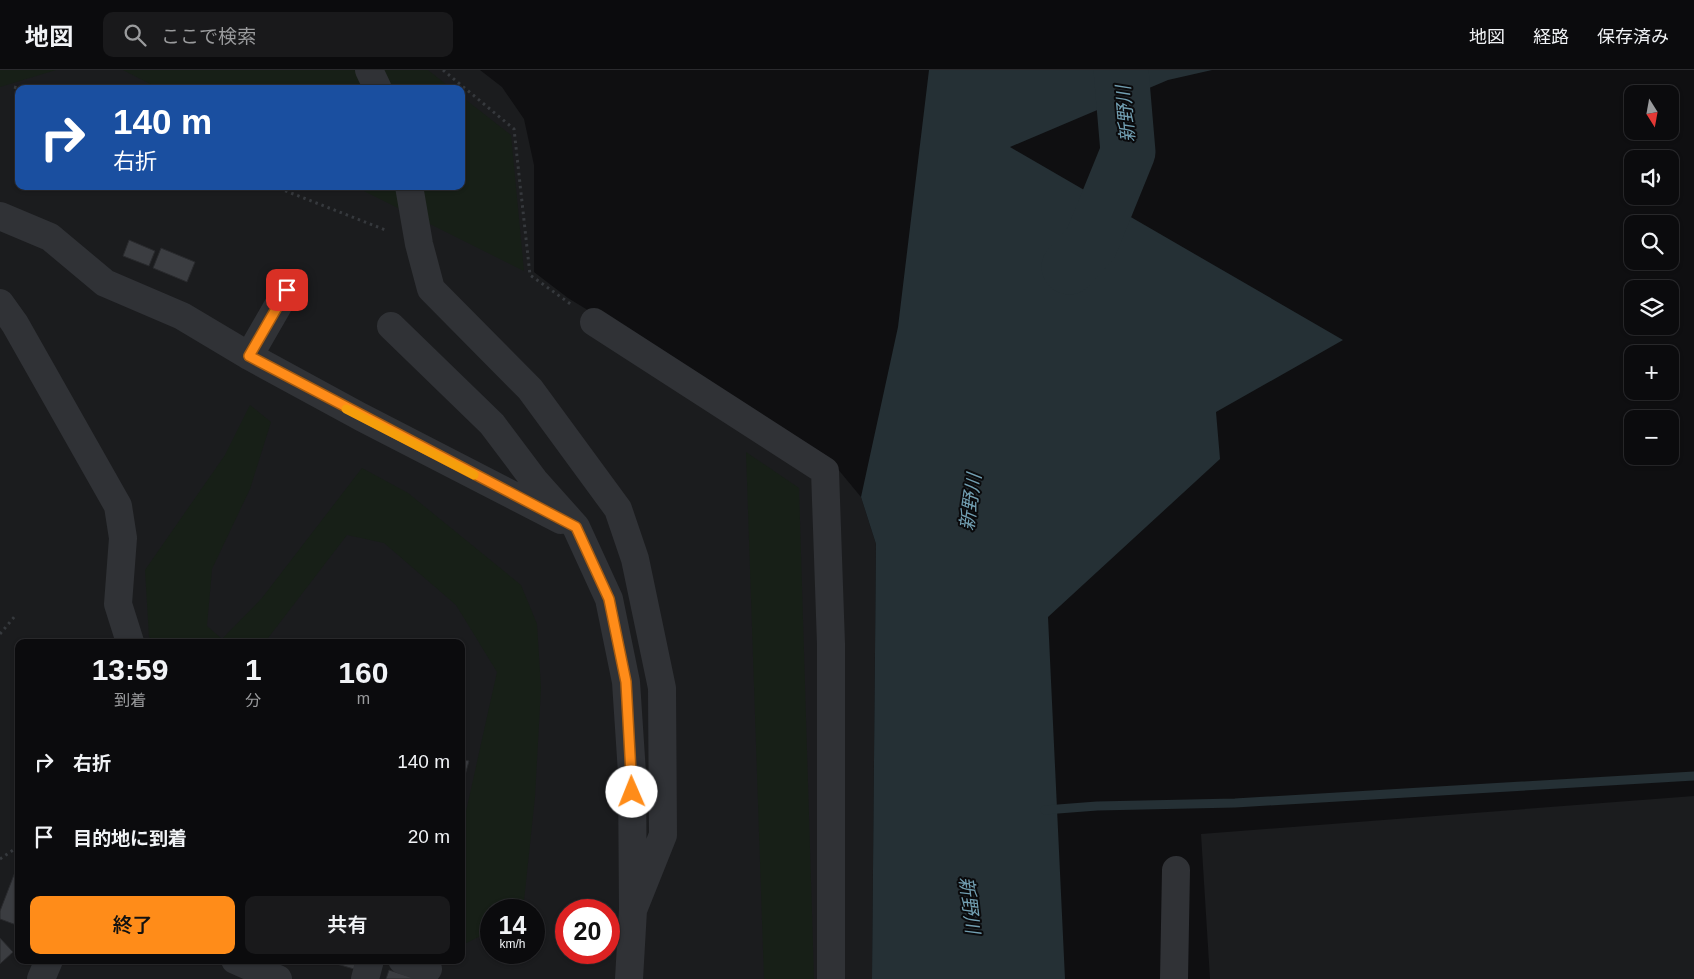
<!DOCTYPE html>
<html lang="ja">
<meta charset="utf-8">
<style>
:root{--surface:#0b0b0d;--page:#19191b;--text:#f1f3f6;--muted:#9a9b9d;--line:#2b2b2e;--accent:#ff8c19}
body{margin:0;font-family:Arial,"Noto Sans JP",sans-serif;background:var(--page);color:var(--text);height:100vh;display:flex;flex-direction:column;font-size:19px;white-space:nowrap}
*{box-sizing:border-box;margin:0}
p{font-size:16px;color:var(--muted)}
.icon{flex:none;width:28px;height:28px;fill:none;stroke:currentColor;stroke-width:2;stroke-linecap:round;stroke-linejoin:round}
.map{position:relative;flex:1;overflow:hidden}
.sheet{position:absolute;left:15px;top:569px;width:450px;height:325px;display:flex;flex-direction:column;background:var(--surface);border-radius:10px;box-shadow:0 1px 4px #0004,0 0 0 1px var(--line)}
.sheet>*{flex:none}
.banner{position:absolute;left:15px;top:15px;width:450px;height:105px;border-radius:10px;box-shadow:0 1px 4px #0004,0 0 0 1px var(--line);background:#1a4fa0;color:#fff;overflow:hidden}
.needle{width:32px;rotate:169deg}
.buttons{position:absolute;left:1624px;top:15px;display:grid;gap:10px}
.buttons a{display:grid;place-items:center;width:55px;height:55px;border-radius:10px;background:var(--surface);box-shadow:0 1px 4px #0004,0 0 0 1px var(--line);font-size:25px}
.speed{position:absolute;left:480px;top:829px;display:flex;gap:10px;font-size:25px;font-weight:700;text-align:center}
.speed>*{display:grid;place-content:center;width:65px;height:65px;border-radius:50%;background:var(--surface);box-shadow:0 1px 4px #0004,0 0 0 1px var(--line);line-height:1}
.speed small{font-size:12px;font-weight:400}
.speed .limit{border:8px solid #d22;background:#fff;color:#111}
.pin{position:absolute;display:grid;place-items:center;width:42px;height:42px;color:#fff;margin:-21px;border-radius:10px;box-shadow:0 2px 8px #0006}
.me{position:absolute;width:55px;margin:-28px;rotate:359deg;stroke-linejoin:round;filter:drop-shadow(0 0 4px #0008)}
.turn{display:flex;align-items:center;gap:18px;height:105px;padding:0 15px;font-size:22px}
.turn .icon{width:65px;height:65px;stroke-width:2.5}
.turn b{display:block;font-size:35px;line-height:42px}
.eta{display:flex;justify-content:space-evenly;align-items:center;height:85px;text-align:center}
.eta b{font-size:30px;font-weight:600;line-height:35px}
.action{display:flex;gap:10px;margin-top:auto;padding:10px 15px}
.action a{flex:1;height:58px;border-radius:10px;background:var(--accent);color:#111;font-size:20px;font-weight:600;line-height:58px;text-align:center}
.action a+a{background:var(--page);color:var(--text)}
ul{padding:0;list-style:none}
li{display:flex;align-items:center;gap:15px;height:75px;padding:0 15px}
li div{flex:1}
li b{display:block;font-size:19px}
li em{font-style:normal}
header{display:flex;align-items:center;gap:30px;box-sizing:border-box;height:70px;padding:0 25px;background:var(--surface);border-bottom:1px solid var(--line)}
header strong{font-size:24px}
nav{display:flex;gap:28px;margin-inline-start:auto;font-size:18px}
.search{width:350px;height:45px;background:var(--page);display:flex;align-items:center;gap:12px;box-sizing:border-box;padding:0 18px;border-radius:10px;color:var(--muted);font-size:19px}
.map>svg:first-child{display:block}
</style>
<header>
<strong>地図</strong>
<div class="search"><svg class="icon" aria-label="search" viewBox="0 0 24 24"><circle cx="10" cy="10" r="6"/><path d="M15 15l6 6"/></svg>ここで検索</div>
<nav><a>地図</a><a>経路</a><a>保存済み</a></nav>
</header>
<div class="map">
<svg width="1694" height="909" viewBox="0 0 1694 909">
<rect width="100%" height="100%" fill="#0f0f11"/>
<!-- built -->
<path fill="#1b1c1e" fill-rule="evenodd" d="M8 0H135L173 19H19V116H461V19H241L245 0H480L502 17 524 49 534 95V202L568 228 827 386 861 427 876 474 872 909H0V3ZM19 572H461V890H19ZM491 840H534V882H491ZM566 840H609V882H566Z
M1694 726V909H1210L1201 764Z"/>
<!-- green -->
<path fill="#171f17" d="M0 0H56L0 17Z
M123 0H428L452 19H160Z
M461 26 511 65 524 201 354 116H461Z
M250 335 271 352 250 419 212 499 207 556 222 569 262 528 362 398 408 423 521 515 537 554 541 618 535 727 523 840H491V861L462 875 463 755 497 602 456 535 384 473 347 465 265 572H155L149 567 145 500 225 385Z
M746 382 799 418 814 909H764Z"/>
<!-- water -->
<path fill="#253035" d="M929 0H1212L1168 10 1010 77 1343 270 1216 342 1220 389 1048 547 1065 909H872L876 474 861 427 898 257Z"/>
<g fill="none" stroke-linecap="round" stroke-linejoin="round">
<!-- stream -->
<path stroke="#253035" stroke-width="9" d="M1045 740 1097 736 1235 733 1694 706"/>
<!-- river -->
<path stroke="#253035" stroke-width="55" d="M1069 197 1091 173 1128 82 1121 0"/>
</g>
<!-- building -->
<path fill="#3b3d41" stroke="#292a2d" d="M129 170 155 181 149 196 123 186Z
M161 178 195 192 187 212 153 198Z
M461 689 469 691 461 720Z
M15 802 19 803V856L0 849V841Z
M0 868 13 882 0 894Z
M323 890H356L354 899Z
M389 900 418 909H386Z"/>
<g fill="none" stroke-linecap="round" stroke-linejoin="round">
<!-- path -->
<path stroke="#36393d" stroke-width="3" stroke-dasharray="2.5 4" stroke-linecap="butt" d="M443 0 514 59 530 205 572 235
M14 17 21 19
M273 116 388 161
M0 564 15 546
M0 789 19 776"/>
<!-- minor -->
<path stroke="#303236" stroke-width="28" d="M369 0 378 19
M409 116 419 174 431 219 530 319 618 439 635 489 662 618 663 765 633 840
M0 146 50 167 105 213 182 246 249 286 361 347 561 450
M0 233 15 254 118 436 123 468 118 534 130 572
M594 252 825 401 831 574V909
M391 256 492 354 534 410 576 457 609 529 626 612 632 703 633 840 629 909
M249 286 287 220
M235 890 278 909
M402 890 428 899
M41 909 49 890
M365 909 370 890
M1174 909 1176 800"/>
</g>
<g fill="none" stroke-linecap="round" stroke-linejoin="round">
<defs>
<path id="route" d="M287 220 249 286 576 457 609 529 626 612 632 722"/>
</defs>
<!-- route casing -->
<use href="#route" stroke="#a65b10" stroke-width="12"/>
<!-- route -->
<use href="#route" stroke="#ff8c19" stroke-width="9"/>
<!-- slow -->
<path stroke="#f59e0b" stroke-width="9" d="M346 339 474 405"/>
</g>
<g text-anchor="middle" stroke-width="4" stroke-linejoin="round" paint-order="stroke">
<!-- water labels -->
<g font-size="19" font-style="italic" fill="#729fb2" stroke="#0a0a0c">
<text transform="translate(1125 44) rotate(-95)" y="7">新野川</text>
<text transform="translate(970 432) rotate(-82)" y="7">新野川</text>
<text transform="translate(970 835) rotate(83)" y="7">新野川</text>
</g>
</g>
</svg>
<div class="buttons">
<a><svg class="needle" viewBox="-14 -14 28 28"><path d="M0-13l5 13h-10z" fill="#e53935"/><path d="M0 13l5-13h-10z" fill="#9a9b9d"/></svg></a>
<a><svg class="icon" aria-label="sound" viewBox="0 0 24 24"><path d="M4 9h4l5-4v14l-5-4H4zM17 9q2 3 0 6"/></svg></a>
<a><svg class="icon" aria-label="search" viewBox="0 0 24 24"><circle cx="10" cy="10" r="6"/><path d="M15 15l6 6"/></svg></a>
<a><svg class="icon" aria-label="layers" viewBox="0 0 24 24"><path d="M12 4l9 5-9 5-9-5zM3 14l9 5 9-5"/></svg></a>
<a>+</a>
<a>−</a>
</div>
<div class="speed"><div>14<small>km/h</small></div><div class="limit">20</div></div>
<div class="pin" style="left:287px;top:220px;background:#d93025"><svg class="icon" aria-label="arrive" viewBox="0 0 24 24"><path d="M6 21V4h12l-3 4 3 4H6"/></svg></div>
<svg class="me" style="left:632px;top:722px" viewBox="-20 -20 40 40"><circle r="19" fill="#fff"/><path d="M0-13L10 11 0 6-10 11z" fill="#ff8c19"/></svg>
<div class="banner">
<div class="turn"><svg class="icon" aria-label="right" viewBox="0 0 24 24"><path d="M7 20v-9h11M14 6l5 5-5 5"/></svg><div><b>140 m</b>右折</div></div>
</div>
<section class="sheet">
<div class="eta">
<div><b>13:59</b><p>到着</p></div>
<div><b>1</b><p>分</p></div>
<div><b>160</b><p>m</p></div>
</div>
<ul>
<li><svg class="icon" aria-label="right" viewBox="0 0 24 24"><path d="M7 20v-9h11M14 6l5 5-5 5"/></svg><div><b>右折</b></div><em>140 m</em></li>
<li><svg class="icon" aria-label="arrive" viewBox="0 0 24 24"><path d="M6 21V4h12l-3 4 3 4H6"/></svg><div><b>目的地に到着</b></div><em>20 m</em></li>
</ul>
<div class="action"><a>終了</a><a>共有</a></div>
</section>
</div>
